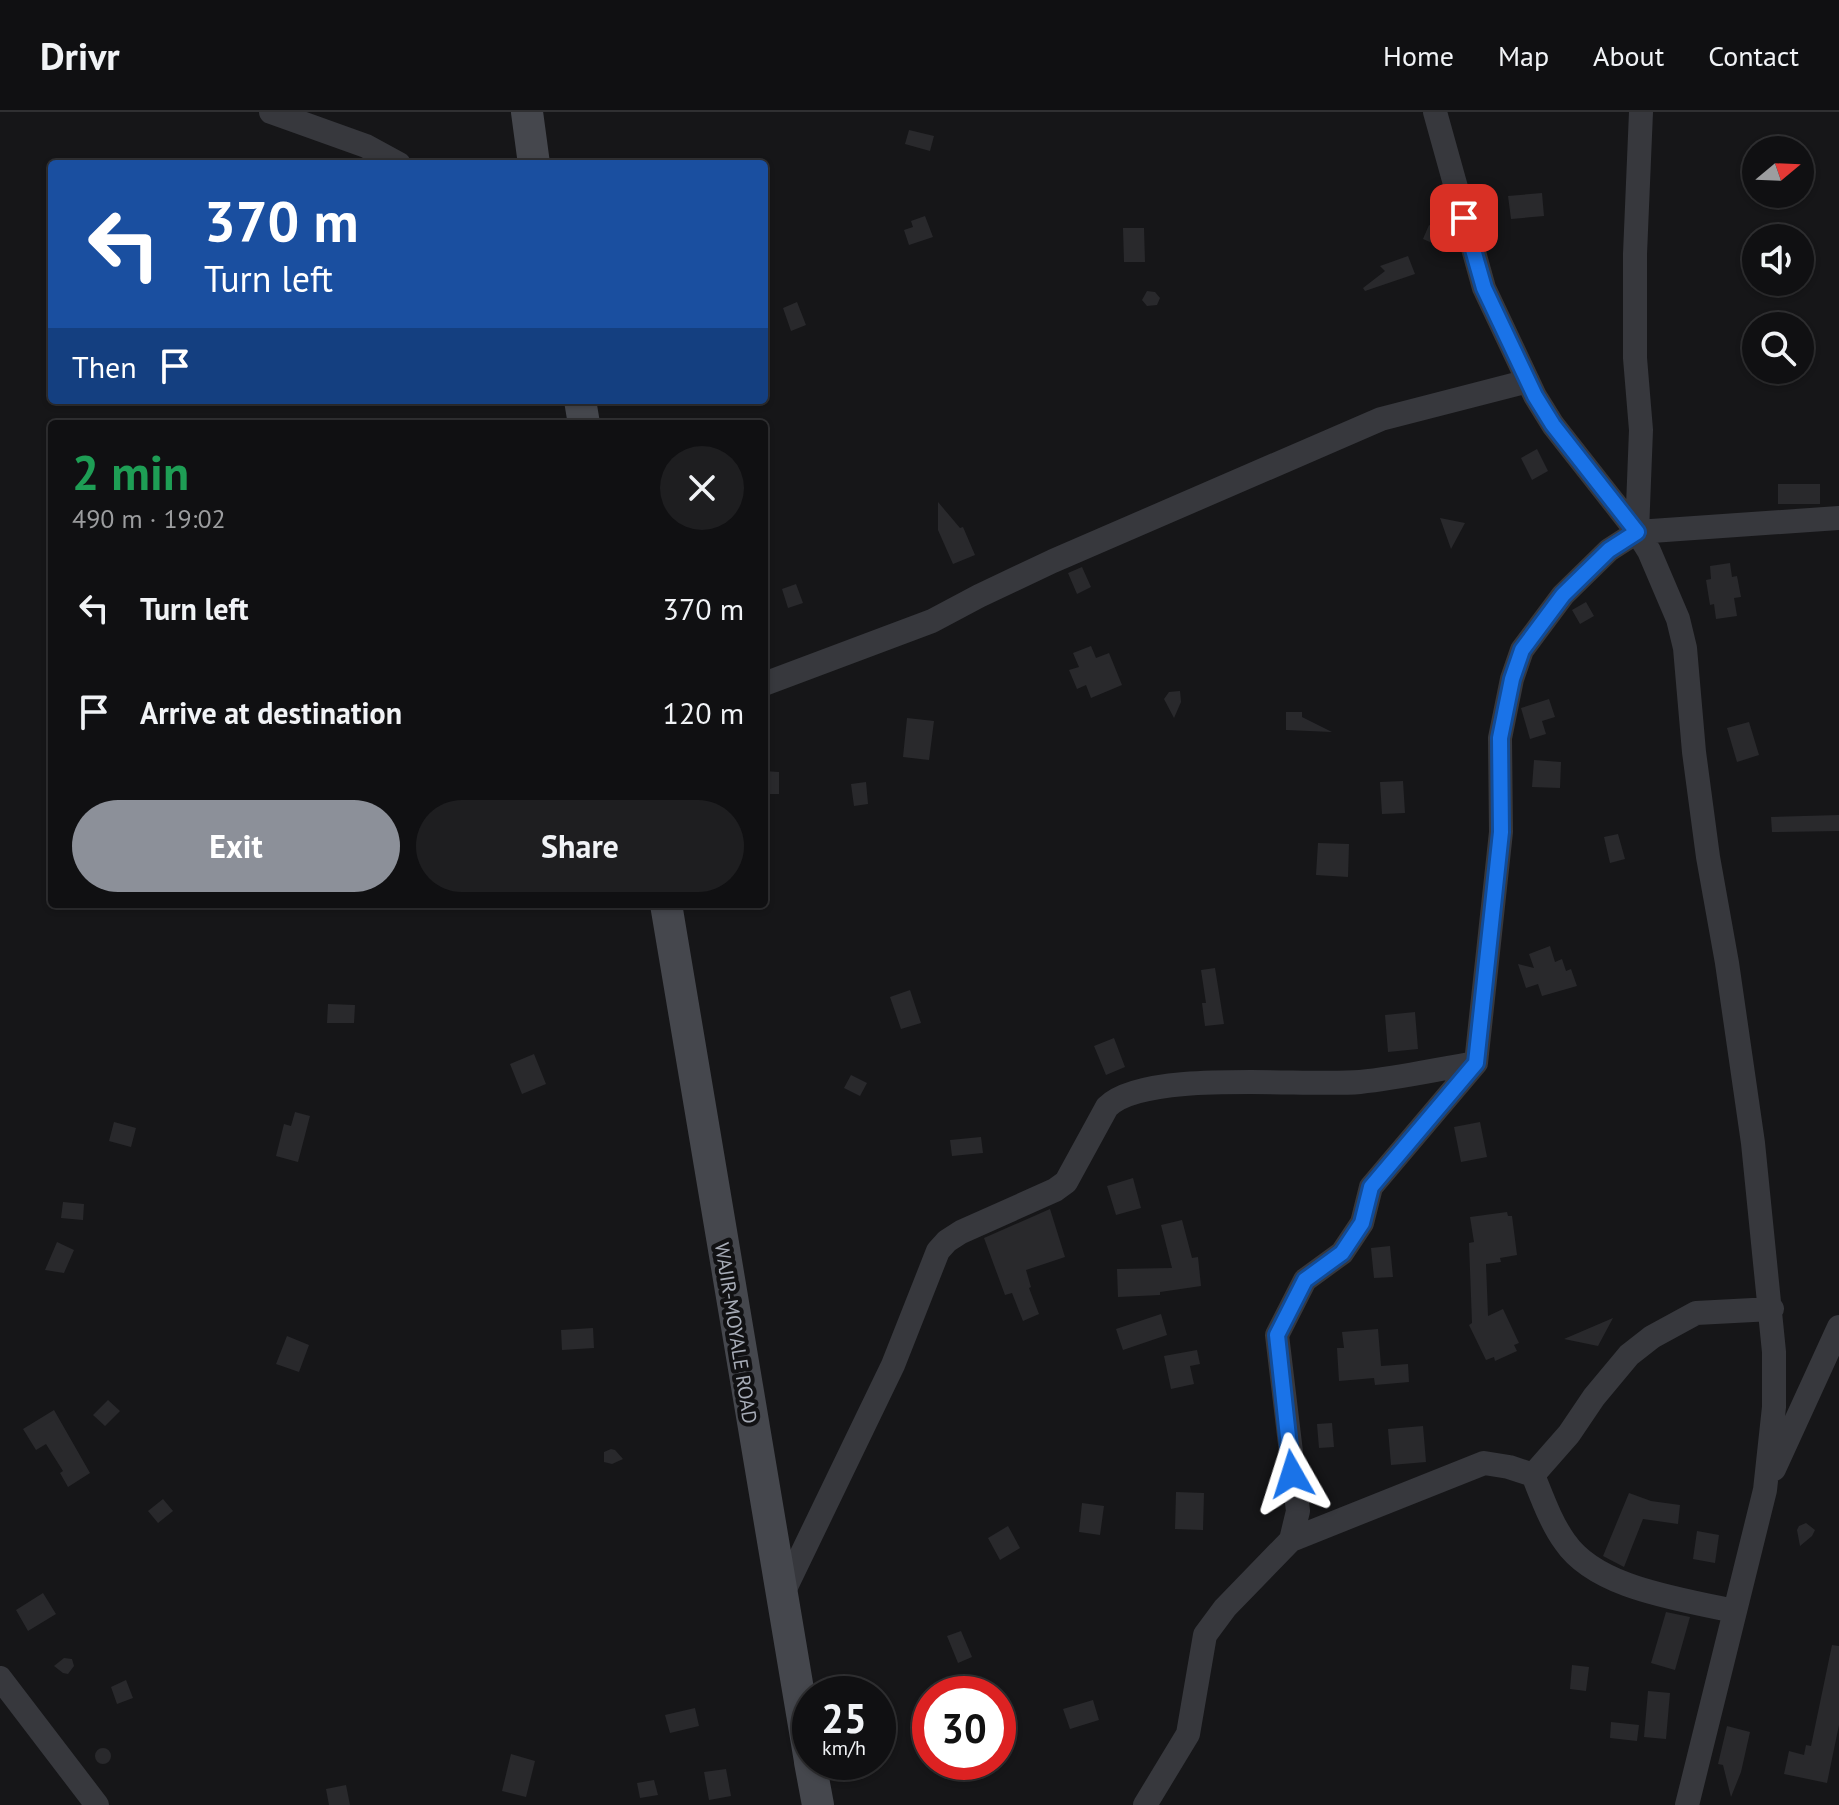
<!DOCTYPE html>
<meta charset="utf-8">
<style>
:root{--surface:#101012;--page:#1e1e20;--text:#f1f3f6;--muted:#9c9d9f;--line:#303032;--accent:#8c9099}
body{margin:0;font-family:"PT Sans",sans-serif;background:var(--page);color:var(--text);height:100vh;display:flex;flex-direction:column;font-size:30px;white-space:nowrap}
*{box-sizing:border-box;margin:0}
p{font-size:26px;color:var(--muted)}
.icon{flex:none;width:44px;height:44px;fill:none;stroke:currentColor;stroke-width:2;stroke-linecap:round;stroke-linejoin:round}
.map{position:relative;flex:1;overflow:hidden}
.side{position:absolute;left:48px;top:308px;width:720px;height:488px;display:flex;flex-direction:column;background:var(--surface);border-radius:8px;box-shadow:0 2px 6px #0004,0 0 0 2px var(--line)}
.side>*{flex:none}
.banner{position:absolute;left:48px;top:48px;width:720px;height:244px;border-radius:8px;box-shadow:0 2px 6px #0004,0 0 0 2px var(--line);background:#1a4fa0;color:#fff;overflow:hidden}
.needle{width:52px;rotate:71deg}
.controls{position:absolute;left:1742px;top:24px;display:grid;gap:16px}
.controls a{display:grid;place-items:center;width:72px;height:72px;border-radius:50%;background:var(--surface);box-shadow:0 2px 6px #0004,0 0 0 2px var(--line);font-size:40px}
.speed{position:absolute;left:792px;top:1564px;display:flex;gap:16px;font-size:40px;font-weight:700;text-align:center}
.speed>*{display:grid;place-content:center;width:104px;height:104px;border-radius:50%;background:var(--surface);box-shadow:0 2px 6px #0004,0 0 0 2px var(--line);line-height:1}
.speed small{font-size:20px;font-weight:400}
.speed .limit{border:12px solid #d22;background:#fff;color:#111}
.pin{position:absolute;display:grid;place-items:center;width:68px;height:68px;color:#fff;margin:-34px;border-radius:16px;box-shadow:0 4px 12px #0006}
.me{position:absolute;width:88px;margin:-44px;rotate:354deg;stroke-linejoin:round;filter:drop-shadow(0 0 6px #0008)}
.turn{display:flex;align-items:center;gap:28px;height:168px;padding:0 24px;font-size:36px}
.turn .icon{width:104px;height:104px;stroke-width:2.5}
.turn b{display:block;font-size:56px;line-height:68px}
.then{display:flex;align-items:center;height:76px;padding:0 24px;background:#0003;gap:16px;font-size:30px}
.round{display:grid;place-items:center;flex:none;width:84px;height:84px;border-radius:42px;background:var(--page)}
.overview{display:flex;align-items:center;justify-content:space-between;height:136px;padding:0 24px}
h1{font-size:48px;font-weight:600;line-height:60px;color:#1e9e55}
.action{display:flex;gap:16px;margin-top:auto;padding:16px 24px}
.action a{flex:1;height:92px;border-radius:48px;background:var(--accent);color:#fff;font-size:32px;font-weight:600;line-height:92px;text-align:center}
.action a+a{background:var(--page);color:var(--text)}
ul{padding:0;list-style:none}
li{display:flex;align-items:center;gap:24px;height:104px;padding:0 24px}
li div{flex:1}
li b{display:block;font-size:30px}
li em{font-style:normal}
header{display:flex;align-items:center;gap:48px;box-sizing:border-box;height:112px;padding:0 40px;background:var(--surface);border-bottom:2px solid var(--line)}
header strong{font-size:38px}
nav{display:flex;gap:44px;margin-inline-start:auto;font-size:28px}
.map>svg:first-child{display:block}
</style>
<header>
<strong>Drivr</strong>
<nav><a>Home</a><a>Map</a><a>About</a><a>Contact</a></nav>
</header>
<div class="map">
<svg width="1839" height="1693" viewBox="0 0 1839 1693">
<rect width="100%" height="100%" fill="#161618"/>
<!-- building -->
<path fill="#29292c" d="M909 18 934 24 930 39 905 32Z
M1542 81 1544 104 1511 107 1508 84Z
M925 104 933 125 909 133 904 118 913 115 911 109Z
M1429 113 1443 119 1437 133 1423 127Z
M1123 116H1144L1145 150H1124Z
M1408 144 1415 162 1365 179 1363 176 1385 159 1380 154Z
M1147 179 1155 180 1160 186 1157 193 1147 194 1142 188Z
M797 190 806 213 791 219 783 196Z
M1537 337 1548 359 1532 368 1521 346Z
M1778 372H1820V392H1778Z
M938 390 960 416 963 415 975 443 953 452 938 418Z
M1440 406 1465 411 1451 437Z
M1730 451 1732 465 1737 464 1741 485 1734 486 1737 504 1716 507 1714 492 1710 493 1706 468 1711 467 1710 454Z
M1082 455 1091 475 1077 482 1068 461Z
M796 472 803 491 788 496 782 477Z
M1586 490 1594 504 1580 512 1572 498Z
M1091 534 1096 546 1109 541 1122 573 1091 586 1086 573 1077 577 1069 558 1079 555 1073 541Z
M1180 579 1181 590 1174 606 1164 587 1169 580Z
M1549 587 1555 605 1542 609 1546 622 1530 627 1521 596Z
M1286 600H1302V605L1332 620 1286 618Z
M907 606 934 609 929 648 903 645Z
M1749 610 1759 643 1737 650 1727 616Z
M1534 648 1561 650 1560 676 1532 675Z
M764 659 779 660V682H764Z
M1403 669 1405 701 1382 702 1380 670Z
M866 670 868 692 854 694 851 672Z
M1839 703V719L1772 720 1771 705Z
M1618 722 1625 747 1610 751 1604 725Z
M1318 731 1349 732 1348 765 1316 763Z
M1550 834 1555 850 1562 847 1566 859 1571 857 1577 874 1542 884 1538 872 1526 876 1518 852 1534 856 1529 842Z
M1215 856 1224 912 1205 914 1202 891H1206L1201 858Z
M910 878 921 911 901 917 890 885Z
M328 892 355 893 354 911H327Z
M1415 900 1418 937 1388 940 1385 903Z
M1114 926 1125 955 1106 963 1094 934Z
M534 942 546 972 522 982 510 952Z
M851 963 867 971 860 984 844 976Z
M295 1000 310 1004 298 1050 276 1044 284 1012 291 1014Z
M114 1010 136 1016 131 1035 109 1029Z
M1480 1010 1487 1045 1461 1050 1454 1015Z
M981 1025 983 1041 952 1044 950 1028Z
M1133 1066 1141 1096 1116 1103 1107 1074Z
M63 1090 84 1092 83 1108 61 1106Z
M1050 1097 1065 1145 1026 1158 1031 1175 1029 1176 1039 1202 1023 1209 1012 1181 1005 1183 984 1126Z
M1507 1100 1508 1104H1512L1517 1143 1500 1146 1501 1150 1486 1152 1488 1204 1503 1197 1519 1231 1514 1233 1517 1239 1495 1249 1494 1245 1486 1248 1469 1213 1472 1211 1469 1131 1474 1130 1470 1105Z
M1182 1108 1192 1146 1198 1145 1201 1174 1160 1180V1183L1118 1185 1117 1157 1172 1156 1161 1113Z
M57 1130 74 1138 64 1161 45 1158Z
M1390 1134 1393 1165 1374 1166 1371 1136Z
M1161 1202 1167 1223 1123 1238 1116 1217Z
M1613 1206 1598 1234 1564 1227Z
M593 1216 594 1236 562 1238 561 1218Z
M1378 1217 1381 1254 1408 1252 1409 1270 1375 1273 1374 1266 1339 1269 1337 1236H1344L1342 1220Z
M287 1224 309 1233 299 1260 276 1252Z
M1197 1238 1200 1252 1190 1254 1194 1272 1171 1277 1164 1244Z
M108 1288 120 1299 105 1314 93 1303Z
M54 1298 90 1361 68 1375 60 1361 63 1359 46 1332 36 1338 23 1317Z
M1332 1311 1334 1335 1319 1336 1317 1312Z
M1423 1314 1426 1350 1391 1353 1388 1317Z
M611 1337 615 1338 623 1347 612 1352 604 1350V1340Z
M1176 1380 1204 1381 1203 1418 1175 1417Z
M1629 1381 1651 1389 1680 1393 1678 1412 1643 1407 1624 1455 1603 1444Z
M163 1387 173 1399 158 1411 148 1399Z
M1082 1391 1104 1394 1100 1423 1079 1420Z
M1806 1411 1815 1418 1812 1424 1800 1434 1797 1418 1799 1414Z
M1008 1414 1020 1436 1000 1448 988 1426Z
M1697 1419 1719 1423 1715 1451 1693 1447Z
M43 1481 56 1502 28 1519 16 1498Z
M1666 1500 1690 1505 1675 1558 1651 1551Z
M961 1519 972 1545 958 1551 947 1524Z
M1832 1533 1839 1534V1613L1827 1671 1784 1662 1789 1639 1804 1643 1806 1633 1811 1634Z
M64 1546 72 1547 74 1554 68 1562 63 1561 54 1554Z
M1572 1553 1589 1555 1586 1579 1570 1577Z
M126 1568 133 1586 117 1592 111 1575Z
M1648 1579 1670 1581 1666 1627 1644 1625Z
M1093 1588 1099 1608 1070 1617 1063 1597Z
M695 1596 699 1614 670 1621 665 1603Z
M1611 1610 1639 1613 1637 1629 1610 1626Z
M1727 1614 1750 1620 1741 1660 1731 1685 1723 1653 1718 1652Z
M95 1644a8 8 0 1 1 16 0a8 8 0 1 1-16 0Z
M511 1642 535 1649 526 1685 502 1679Z
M726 1657 731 1684 709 1688 704 1660Z
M654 1668 658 1683 640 1686 637 1671Z
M346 1673 350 1693H329L326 1677Z"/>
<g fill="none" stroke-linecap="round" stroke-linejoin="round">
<!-- street -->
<path stroke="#37383d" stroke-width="24" d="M271 0 366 34 399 52
M1435 0 1484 176 1535 284 1553 313 1637 420 1649 439 1678 507 1685 536 1694 640 1708 745 1727 851 1753 1031 1774 1240V1295L1765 1378 1687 1693
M1637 420 1641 318 1635 246V142L1641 0
M764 572 932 509 979 484 1053 449 1381 307 1528 269
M1774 1357 1839 1215
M1533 1363C1542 1385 1551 1411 1565 1430 1597 1477 1682 1487 1733 1499
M1291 1428 1484 1351 1509 1355 1533 1363 1569 1322 1594 1285 1629 1243 1652 1225 1696 1201 1772 1197
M781 1485 893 1253 938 1139 947 1129 961 1120 1055 1078 1066 1070 1107 995C1145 957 1304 975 1360 970 1399 966 1438 957 1476 951
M0 1566 97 1693
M1145 1693 1188 1622 1205 1523 1225 1496 1291 1428 1298 1399 1277 1223 1305 1168 1342 1141 1362 1111 1371 1075 1476 951 1501 720 1500 626 1512 567 1522 538 1563 483 1609 438 1637 420 1839 406"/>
<!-- secondary -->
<path stroke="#45474d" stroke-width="32" d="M527 0 534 52
M580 288 584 312
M666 792 810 1649
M810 1650 818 1693"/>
</g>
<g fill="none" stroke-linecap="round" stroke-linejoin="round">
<defs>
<path id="route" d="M1292 1362 1277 1223 1305 1168 1342 1141 1362 1111 1371 1075 1476 951 1501 720 1500 626 1512 567 1522 538 1563 483 1609 438 1637 420 1553 313 1535 284 1484 176 1464 106"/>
</defs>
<!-- route casing -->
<use href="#route" stroke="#114b97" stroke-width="20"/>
<!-- route -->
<use href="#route" stroke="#1a73e8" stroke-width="14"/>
</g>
<g text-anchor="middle" stroke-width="8" stroke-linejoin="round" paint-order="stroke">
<!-- street labels -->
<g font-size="20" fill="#a8adb8" stroke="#111113">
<text transform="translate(736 1221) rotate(81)" y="7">WAJIR-MOYALE ROAD</text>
</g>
</g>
</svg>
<div class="controls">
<a><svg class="needle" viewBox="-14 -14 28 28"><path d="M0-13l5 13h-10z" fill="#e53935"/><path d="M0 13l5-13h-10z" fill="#9c9d9f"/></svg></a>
<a><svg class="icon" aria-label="sound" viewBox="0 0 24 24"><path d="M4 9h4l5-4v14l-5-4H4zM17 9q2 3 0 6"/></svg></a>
<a><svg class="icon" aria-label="search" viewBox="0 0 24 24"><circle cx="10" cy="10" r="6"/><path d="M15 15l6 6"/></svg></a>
</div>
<div class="speed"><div>25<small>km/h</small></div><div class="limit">30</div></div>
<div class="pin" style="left:1464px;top:106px;background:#d93025"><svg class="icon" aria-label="arrive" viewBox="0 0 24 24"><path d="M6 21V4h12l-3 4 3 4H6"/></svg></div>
<svg class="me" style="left:1292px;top:1362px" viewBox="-20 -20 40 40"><path d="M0-17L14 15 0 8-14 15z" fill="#1a73e8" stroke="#fff" stroke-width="4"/></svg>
<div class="banner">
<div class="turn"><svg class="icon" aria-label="left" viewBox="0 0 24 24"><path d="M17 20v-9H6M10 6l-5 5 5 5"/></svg><div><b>370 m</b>Turn left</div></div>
<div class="then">Then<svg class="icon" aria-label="arrive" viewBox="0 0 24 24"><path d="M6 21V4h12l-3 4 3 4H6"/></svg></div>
</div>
<section class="side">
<div class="overview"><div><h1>2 min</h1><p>490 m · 19:02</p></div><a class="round"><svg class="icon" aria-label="close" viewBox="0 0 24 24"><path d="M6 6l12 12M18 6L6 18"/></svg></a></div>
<ul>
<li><svg class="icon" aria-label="left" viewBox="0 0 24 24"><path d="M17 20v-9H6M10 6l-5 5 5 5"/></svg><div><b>Turn left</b></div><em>370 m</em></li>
<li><svg class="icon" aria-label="arrive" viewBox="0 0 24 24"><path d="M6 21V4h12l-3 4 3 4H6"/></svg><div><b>Arrive at destination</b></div><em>120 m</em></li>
</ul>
<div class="action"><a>Exit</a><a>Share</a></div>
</section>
</div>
